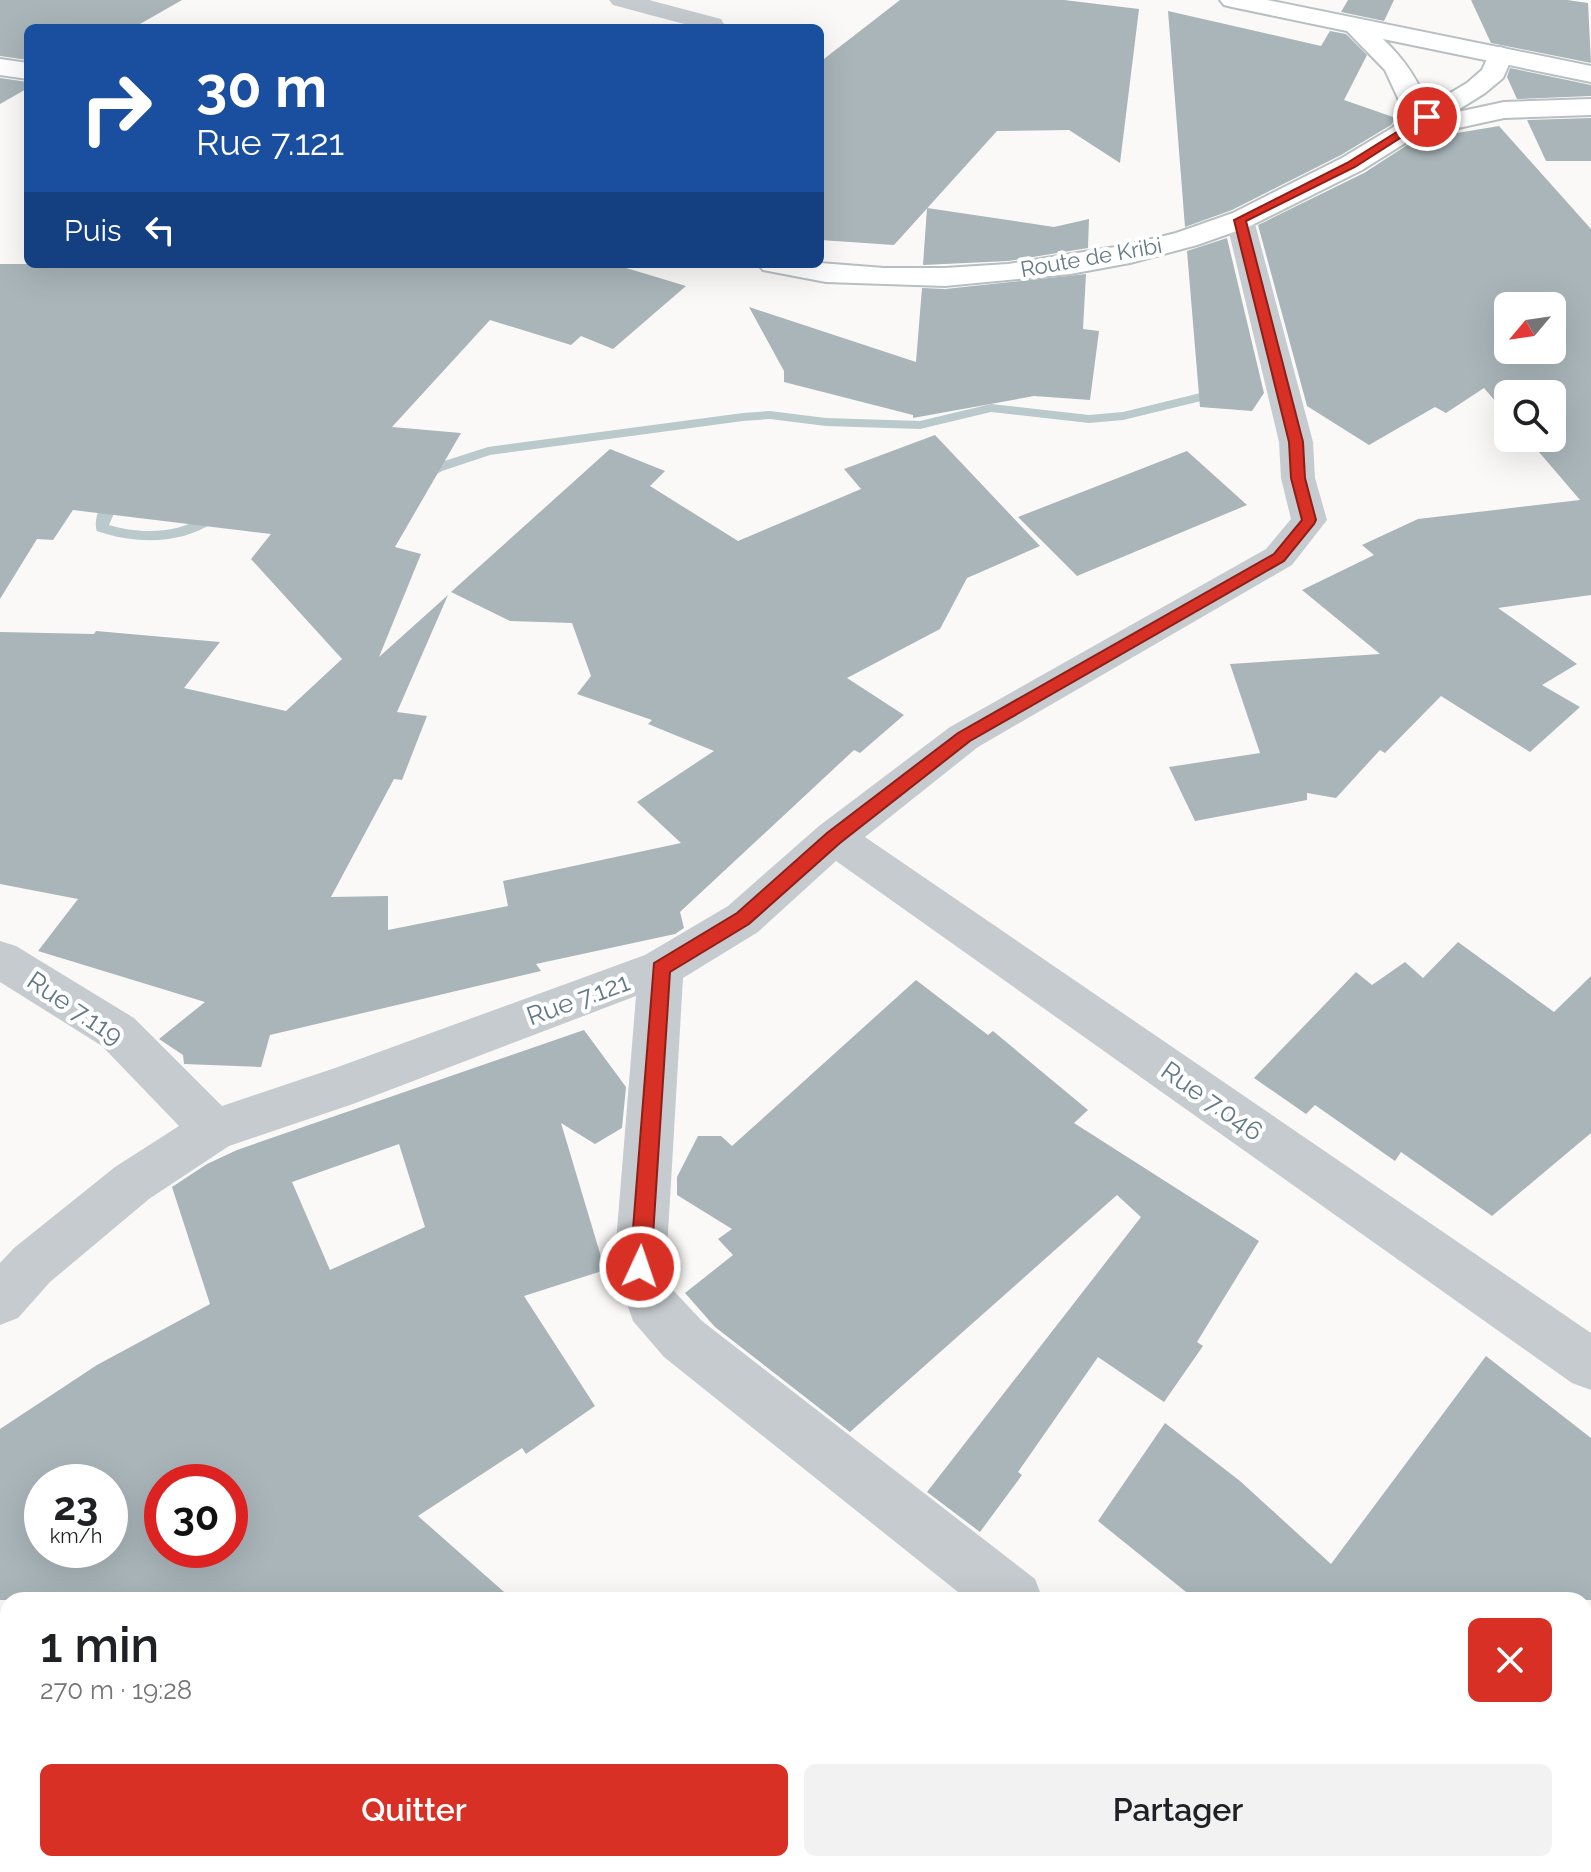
<!DOCTYPE html>
<html lang="fr">
<meta charset="utf-8">
<style>
:root{--surface:#fff;--page:#f2f2f2;--text:#202124;--muted:#757577;--accent:#d93025}
body{margin:0;font-family:Raleway,sans-serif;background:var(--page);color:var(--text);height:100vh;display:flex;flex-direction:column;font-size:30px;white-space:nowrap}
*{box-sizing:border-box;margin:0}
p{font-size:26px;color:var(--muted)}
.icon{flex:none;width:44px;height:44px;fill:none;stroke:currentColor;stroke-width:2;stroke-linecap:round;stroke-linejoin:round}
.map{position:relative;flex:1;overflow:hidden}
.sheet{position:absolute;left:0px;top:1592px;width:1592px;height:280px;display:flex;flex-direction:column;background:var(--surface);border-radius:24px 24px 0 0;box-shadow:0 8px 32px #0002}
.sheet>*{flex:none}
.hud{position:absolute;left:24px;top:24px;width:800px;height:244px;border-radius:12px;box-shadow:0 8px 32px #0002;background:#1a4fa0;color:#fff;overflow:hidden}
.needle{width:52px;rotate:241deg}
.fabs{position:absolute;left:1494px;top:292px;display:grid;gap:16px}
.fabs a{display:grid;place-items:center;width:72px;height:72px;border-radius:12px;background:var(--surface);box-shadow:0 8px 32px #0002;font-size:40px}
.speed{position:absolute;left:24px;top:1464px;display:flex;gap:16px;font-size:40px;font-weight:700;text-align:center}
.speed>*{display:grid;place-content:center;width:104px;height:104px;border-radius:50%;background:var(--surface);box-shadow:0 8px 32px #0002;line-height:1}
.speed small{font-size:20px;font-weight:400}
.speed .limit{border:12px solid #d22;background:#fff;color:#111}
.pin{position:absolute;display:grid;place-items:center;width:68px;height:68px;color:#fff;margin:-34px;border:4px solid #fff;border-radius:50%;box-shadow:0 2px 8px #0007}
.me{position:absolute;width:88px;margin:-44px;rotate:3deg;stroke-linejoin:round;filter:drop-shadow(0 0 6px #0008)}
.turn{display:flex;align-items:center;gap:28px;height:168px;padding:0 40px;font-size:36px}
.turn .icon{width:104px;height:104px;stroke-width:2.5}
.turn b{display:block;font-size:56px;line-height:68px}
.then{display:flex;align-items:center;height:76px;padding:0 40px;background:#0003;gap:16px;font-size:30px}
.round{display:grid;place-items:center;flex:none;width:84px;height:84px;border-radius:12px;background:var(--page)}
.head{display:flex;align-items:center;justify-content:space-between;height:136px;padding:0 40px}
h1{font-size:48px;font-weight:600;line-height:60px}
.primary-button{display:flex;gap:16px;margin-top:auto;padding:16px 40px}
.primary-button a{flex:1;height:92px;border-radius:12px;background:var(--accent);color:#fff;font-size:32px;font-weight:600;line-height:92px;text-align:center}
.primary-button a+a{background:var(--page);color:var(--text)}
.map>svg:first-child{display:block}
</style>
<div class="map">
<svg width="1591" height="1872" viewBox="0 0 1591 1872">
<rect width="100%" height="100%" fill="#faf9f7"/>
<g fill="none" stroke-linecap="round" stroke-linejoin="round">
<!-- stream -->
<path fill="#bac9cb" fill-rule="evenodd" d="M1221 388 1226 389V395L1123 420 1089 423 991 412 920 429 826 426 770 419 743 421 490 455 442 471 421 483 414 479 432 465 488 447 743 413 770 411 826 418 920 421 991 404 1089 415 1123 412Z
M115 490 122 495 109 525C137 534 178 534 202 517L207 503H217L219 506 214 522C181 545 133 544 97 531 92 519 103 496 115 490Z"/>
</g>
<!-- building -->
<path fill="#a9b5b9" fill-rule="evenodd" d="M0 0H182L133 28H28V60L0 56Z
M900 0H1064L1139 9 1120 163 1069 130 997 131 894 245 820 240V62Z
M1348 0H1394L1384 21 1341 12Z
M1471 0H1567L1588 3 1591 63 1491 43Z
M1168 11 1321 46 1330 31 1346 34 1367 55 1344 100 1396 118 1391 125 1341 155 1232 210 1185 227Z
M1510 68 1591 85V96L1517 99 1507 77Z
M0 78 28 82V88L0 104Z
M1591 118V161H1546L1527 120Z
M1499 126 1591 229V595L1498 608 1577 664 1542 685 1580 707 1530 752 1441 696 1385 753 1380 750 1336 798 1307 793V800L1195 821 1169 767 1260 753 1230 664 1380 654 1302 590 1374 555 1362 545 1418 519 1580 500 1527 438H1552V394H1508V416L1484 388 1446 413 1435 407 1369 445 1307 406 1258 225 1364 173 1415 140ZM1508 306H1552V350H1508Z
M927 208 1054 227 1089 219 1088 248 1008 261 923 265Z
M1227 238 1264 393 1252 411 1200 407 1187 251Z
M0 264H613L686 286 613 349 581 336 571 345 490 320 392 427 461 433 395 547 421 554 379 657 448 595 397 712 427 716 402 780 394 779 331 897 388 896V930L508 906 503 881 681 843 637 802 714 751 648 724 652 720 577 694 591 676 572 623 510 621 451 592 610 449 665 471 650 486 738 541 861 489 844 469 935 435 1040 546 967 578 940 629 847 678 904 715 860 753 854 750 680 912 684 928 675 934 536 964 541 971 270 1035 261 1067 184 1064 183 1055 159 1039 205 1002 38 951 78 899 0 884V632L94 634 96 631 220 642 184 688 286 711 342 659 251 559 271 534 73 510 53 540 37 539 0 599Z
M1086 274 1083 329 1099 331 1090 400 1034 396 913 418V415L784 382V371L749 307 916 362 922 288 945 289Z
M1187 451 1247 505 1077 576 1018 517Z
M1458 942 1554 1012 1591 976V1133L1492 1216 1401 1152 1395 1161 1315 1105 1306 1114 1254 1078 1356 972 1372 985 1405 962 1423 978Z
M916 980 988 1035 993 1031 1088 1110 1074 1123 1259 1241 1197 1342 1203 1346 1164 1402 1098 1357 1018 1472 1022 1475 980 1532 927 1492 1141 1217 1117 1195 850 1432 715 1327 685 1293 733 1255 718 1239 732 1229 677 1195V1177L698 1136H721L732 1146Z
M584 1030 626 1087 622 1128 595 1144 561 1123 605 1270 524 1296 595 1406 526 1454 522 1448 418 1516 513 1600H0V1429L97 1365 210 1304 172 1187 207 1164 237 1150ZM399 1144 425 1227 330 1270 292 1182ZM42 1482H110V1550H42ZM162 1482H230V1550H162Z
M1486 1356 1591 1438V1600H1196L1098 1521 1165 1423 1240 1481 1331 1564Z"/>
<g fill="none" stroke-linecap="round" stroke-linejoin="round">
<defs>
<path id="secondary" d="M1500 47 1509 50 1513 55 1503 78 1485 93 1362 170 1248 227 1197 245 1130 263 1070 274 945 286 826 282 763 270 758 264 820 263 884 268H945L1008 264 1128 245 1176 233 1233 213 1342 158 1467 83 1482 70 1491 50Z
M0 59 28 63V79L0 75Z"/>
<path id="primary" d="M1220 0H1267L1591 66V82L1383 39C1405 60 1420 82 1430 111L1425 119 1504 102 1591 99V115L1504 118 1403 140 1394 138 1390 132 1404 111 1385 70 1347 31 1232 7 1224 5Z"/>
</defs>
<!-- secondary casing -->
<use href="#secondary" stroke="#b7bfc2" stroke-width="4"/>
<!-- primary casing -->
<use href="#primary" stroke="#b8bfc2" stroke-width="4"/>
<!-- street -->
<path fill="#c5cbce" fill-rule="evenodd" d="M609 0H649L721 19 724 24 721 28H699L613 5Z
M1240 211 1250 214 1254 220 1313 442 1315 478 1327 520 1292 565 978 747 865 837 1591 1333V1390L1572 1383 836 861 758 932 683 978 666 1267 672 1289 702 1321 1035 1579 1043 1600H968L664 1357 633 1321 614 1267 636 996 353 1104 229 1146 149 1199 50 1282 18 1318 0 1325V1263L14 1248 115 1167 179 1126 102 1046 0 982V941L16 946 134 1018 222 1106 335 1068 645 955 728 906 819 826 950 727 1266 549 1291 519 1281 478 1279 442 1226 220 1230 214Z
M1278 1864H1345L1348 1872H1281Z"/>
<!-- secondary -->
<use href="#secondary" fill="#fff" fill-rule="evenodd"/>
<!-- primary -->
<use href="#primary" fill="#fff" fill-rule="evenodd"/>
</g>
<!-- route -->
<path fill="#d93025" stroke="#8d1f18" stroke-width="2" d="M1424 115 1433 117 1355 167 1246 221 1303 442 1305 478 1316 520 1314 524 1284 561 970 741 840 843 749 924 670 972 651 1267 648 1274 640 1277 633 1274 630 1267 654 963 737 913 827 833 958 733 1274 554 1302 520 1291 478 1289 442 1234 220 1347 163Z"/>
<g text-anchor="middle" stroke-width="8" stroke-linejoin="round" paint-order="stroke">
<!-- far-street labels -->
<g font-size="22" fill="#637a84" stroke="#fff">
<text transform="translate(1091 257) rotate(-10)" y="8">Route de Kribi</text>
</g>
<!-- street labels -->
<g font-size="26" fill="#637a84" stroke="#fff">
<text transform="translate(578 999) rotate(-20)" y="9">Rue 7.121</text>
<text transform="translate(75 1008) rotate(34)" y="9">Rue 7.119</text>
<text transform="translate(1212 1101) rotate(35)" y="9">Rue 7.046</text>
</g>
</g>
</svg>
<div class="fabs">
<a><svg class="needle" viewBox="-14 -14 28 28"><path d="M0-13l5 13h-10z" fill="#e53935"/><path d="M0 13l5-13h-10z" fill="#757577"/></svg></a>
<a><svg class="icon" aria-label="search" viewBox="0 0 24 24"><circle cx="10" cy="10" r="6"/><path d="M15 15l6 6"/></svg></a>
</div>
<div class="speed"><div>23<small>km/h</small></div><div class="limit">30</div></div>
<div class="pin" style="left:1427px;top:117px;background:#d93025"><svg class="icon" aria-label="arrive" viewBox="0 0 24 24"><path d="M6 21V4h12l-3 4 3 4H6"/></svg></div>
<svg class="me" style="left:640px;top:1267px" viewBox="-20 -20 40 40"><circle r="17" fill="#d93025" stroke="#fff" stroke-width="3"/><path d="M0-11L8 9 0 5-8 9z" fill="#fff"/></svg>
<div class="hud">
<div class="turn"><svg class="icon" aria-label="right" viewBox="0 0 24 24"><path d="M7 20v-9h11M14 6l5 5-5 5"/></svg><div><b>30 m</b>Rue 7.121</div></div>
<div class="then">Puis<svg class="icon" aria-label="left" viewBox="0 0 24 24"><path d="M17 20v-9H6M10 6l-5 5 5 5"/></svg></div>
</div>
<section class="sheet">
<div class="head"><div><h1>1 min</h1><p>270 m · 19:28</p></div><a class="round" style="background:#d93025;color:#fff"><svg class="icon" aria-label="close" viewBox="0 0 24 24"><path d="M6 6l12 12M18 6L6 18"/></svg></a></div>
<div class="primary-button"><a>Quitter</a><a>Partager</a></div>
</section>
</div>
